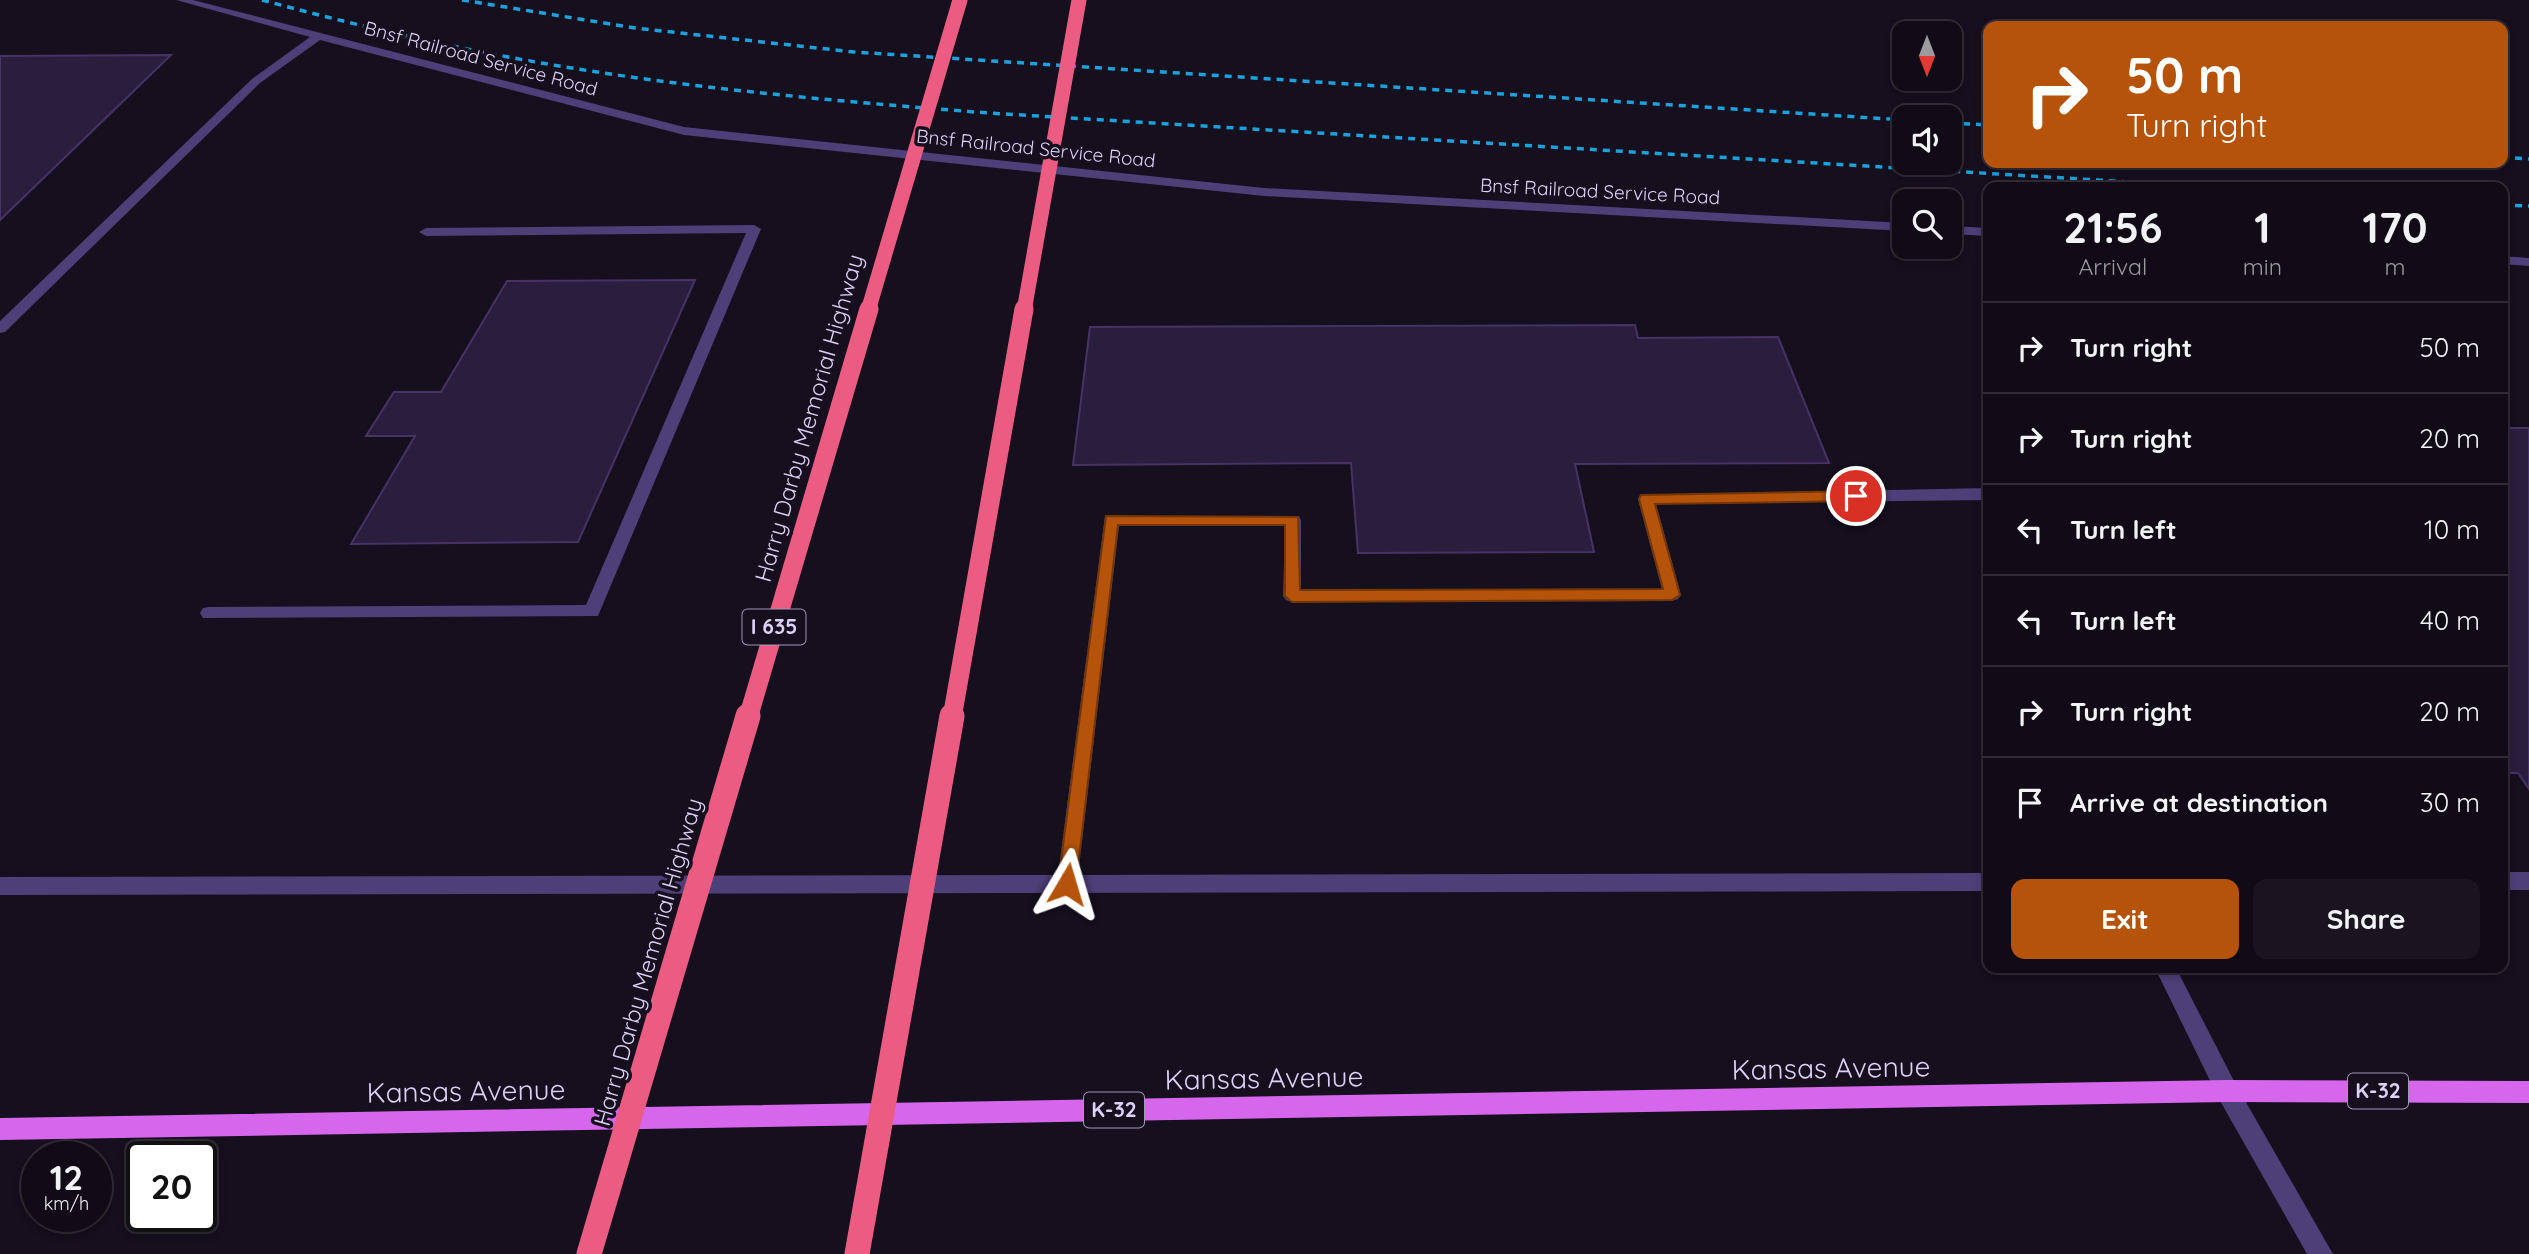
<!DOCTYPE html>
<style>
:root{--surface:#100b16;--page:#19141f;--text:#f1f3f6;--muted:#9c9ba1;--line:#302b35;--accent:#b45309}
body{margin:0;font-family:Quicksand,sans-serif;background:var(--page);color:var(--text);height:100vh;display:flex;flex-direction:column;font-size:26px;white-space:nowrap}
*{box-sizing:border-box;margin:0}
p{font-size:23px;color:var(--muted)}
.icon{flex:none;width:38px;height:38px;fill:none;stroke:currentColor;stroke-width:2;stroke-linecap:round;stroke-linejoin:round}
.map{position:relative;flex:1;overflow:hidden}
.panel{position:absolute;left:1983px;top:182px;width:525px;height:791px;display:flex;flex-direction:column;background:var(--surface);border-radius:14px;box-shadow:0 4px 10px #0003,0 0 0 2px var(--line)}
.panel>*{flex:none}
.banner{position:absolute;left:1983px;top:21px;width:525px;height:147px;border-radius:14px;box-shadow:0 4px 10px #0003,0 0 0 2px var(--line);background:#b45309;color:#fff;overflow:hidden}
.needle{width:46px;rotate:180deg}
.controls{position:absolute;left:1892px;top:21px;display:grid;gap:14px}
.controls a{display:grid;place-items:center;width:70px;height:70px;border-radius:14px;background:var(--surface);box-shadow:0 4px 10px #0003,0 0 0 2px var(--line);font-size:35px}
.speed{position:absolute;left:21px;top:1141px;display:flex;gap:14px;font-size:35px;font-weight:700;text-align:center}
.speed>*{display:grid;place-content:center;width:91px;height:91px;border-radius:50%;background:var(--surface);box-shadow:0 4px 10px #0003,0 0 0 2px var(--line);line-height:1}
.speed small{font-size:18px;font-weight:400}
.speed .limit{border:4px solid #111;border-radius:10px;background:#fff;color:#111}
.pin{position:absolute;display:grid;place-items:center;width:60px;height:60px;color:#fff;margin:-30px;border:4px solid #fff;border-radius:50%;box-shadow:0 2px 7px #0007}
.me{position:absolute;width:77px;margin:-38px;rotate:7deg;stroke-linejoin:round;filter:drop-shadow(0 0 5px #0008)}
.turn{display:flex;align-items:center;gap:24px;height:147px;padding:0 28px;font-size:32px}
.turn .icon{width:91px;height:91px;stroke-width:2.5}
.turn b{display:block;font-size:49px;line-height:60px}
.eta{display:flex;justify-content:space-evenly;align-items:center;height:119px;text-align:center}
.eta b{font-size:42px;font-weight:700;line-height:49px}
.button{display:flex;gap:14px;margin-top:auto;padding:14px 28px}
.button a{flex:1;height:80px;border-radius:14px;background:var(--accent);color:#fff;font-size:28px;font-weight:700;line-height:80px;text-align:center}
.button a+a{background:var(--page);color:var(--text)}
ul{padding:0;list-style:none}
li{display:flex;align-items:center;gap:21px;height:91px;padding:0 28px;border-top:2px solid var(--line)}
li div{flex:1}
li b{display:block;font-size:26px}
li em{font-style:normal}
.map>svg:first-child{display:block}
</style>
<div class="map">
<svg width="2529" height="1254" viewBox="0 0 2529 1254">
<rect width="100%" height="100%" fill="#150f1e"/>
<!-- building -->
<path fill="#2a1d3d" stroke="#473266" stroke-width="2" d="M171 55 0 220V56Z
M695 280 578 542 351 544 415 436H366L394 392H441L507 281Z
M1635 325 1638 338 1778 337 1829 463 1575 464 1594 552 1358 553 1351 463 1073 465 1090 327Z
M2502 428H2529V789L2518 773H2502Z"/>
<g fill="none" stroke-linecap="round" stroke-linejoin="round">
<!-- minor -->
<path fill="#4d3f78" fill-rule="evenodd" d="M176 0H193L684 127 1264 188 1904 223V231L1264 196 684 135 320 40 260 83 5 332 0 333V321L252 79 310 37Z
M754 225 761 229 598 616 203 618 200 613 203 608 209 607 586 605 746 233 426 236 419 232 426 228Z
M1950 226 1988 228V236L1950 234Z
M2502 256 2529 258V266L2502 264Z
M1988 488V500L1656 504 1681 595 1678 599 1672 601 1292 602 1286 600 1283 596 1285 526H1119L1078 875 1988 873V891L0 895V877L1058 875 1105 516H1299L1301 520V590L1662 589 1638 499 1640 495Z
M2502 872H2529V890H2502Z
M2155 968H2176L2235 1083 2333 1254H2307L2219 1099Z"/>
<!-- major -->
<path fill="#d666ec" fill-rule="evenodd" d="M2227 1080 2529 1081V1103L2227 1102 0 1140V1118Z"/>
<!-- rail -->
<path stroke="#1ba1dc" stroke-width="3.5" stroke-dasharray="7 6" stroke-linecap="butt" d="M262 0C351 24 440 45 530 61 682 88 835 101 988 113L2213 187
M462 0 635 28 854 52 1904 120
M1950 123 1988 125
M2502 157 2529 159
M2502 205 2529 206"/>
<!-- highway-bridge-far2 -->
<path stroke="#eb5b82" stroke-width="15" d="M868 311 960 0
M1024 311 1079 0"/>
<!-- highway-bridge-far1 -->
<path stroke="#eb5b82" stroke-width="19" d="M748 718 869 309
M952 718 1024 309"/>
<!-- highway-bridge -->
<path stroke="#eb5b82" stroke-width="25" d="M589 1254 748 716
M857 1254 952 716"/>
</g>
<!-- route -->
<path fill="#b45309" stroke="#753606" stroke-width="2" d="M1856 491 1863 496 1856 501 1655 504 1680 595 1672 600 1292 602 1285 596V525H1118L1076 884 1073 889 1067 892 1060 889 1058 884 1106 516 1298 517 1300 590 1663 589 1639 499 1641 495Z"/>
<g text-anchor="middle" stroke-width="7" stroke-linejoin="round" paint-order="stroke">
<!-- far-street labels -->
<g font-size="19" fill="#ded1f9" stroke="#150f1e">
<text transform="translate(481 58) rotate(15)" y="7">Bnsf Railroad Service Road</text>
<text transform="translate(1036 148) rotate(6)" y="7">Bnsf Railroad Service Road</text>
<text transform="translate(1600 191) rotate(3)" y="7">Bnsf Railroad Service Road</text>
</g>
<!-- shield labels -->
<g fill="#150f1e" stroke="#a297b7" stroke-width="2">
<rect x="742.5" y="609.5" width="63" height="35" rx="5"/>
<rect x="2348" y="1073.5" width="60" height="35" rx="5"/>
<rect x="1084" y="1092.5" width="60" height="35" rx="5"/>
</g>
<g font-size="21" font-weight="bold" fill="#ded1f9">
<text x="774" y="634">I 635</text>
<text x="2378" y="1098">K-32</text>
<text x="1114" y="1117">K-32</text>
</g>
<!-- street labels -->
<g font-size="23" fill="#ded1f9" stroke="#150f1e">
<text transform="translate(809 418) rotate(-74)" y="8">Harry Darby Memorial Highway</text>
<text transform="translate(648 962) rotate(-74)" y="8">Harry Darby Memorial Highway</text>
</g>
<!-- near-street labels -->
<g font-size="28" fill="#ded1f9" stroke="#150f1e">
<text transform="translate(1831 1068) rotate(-1)" y="10">Kansas Avenue</text>
<text transform="translate(1264 1078) rotate(-1)" y="10">Kansas Avenue</text>
<text transform="translate(466 1091) rotate(-1)" y="10">Kansas Avenue</text>
</g>
</g>
</svg>
<div class="controls">
<a><svg class="needle" viewBox="-14 -14 28 28"><path d="M0-13l5 13h-10z" fill="#e53935"/><path d="M0 13l5-13h-10z" fill="#9c9ba1"/></svg></a>
<a><svg class="icon" aria-label="sound" viewBox="0 0 24 24"><path d="M4 9h4l5-4v14l-5-4H4zM17 9q2 3 0 6"/></svg></a>
<a><svg class="icon" aria-label="search" viewBox="0 0 24 24"><circle cx="10" cy="10" r="6"/><path d="M15 15l6 6"/></svg></a>
</div>
<div class="speed"><div>12<small>km/h</small></div><div class="limit">20</div></div>
<div class="pin" style="left:1856px;top:496px;background:#d93025"><svg class="icon" aria-label="arrive" viewBox="0 0 24 24"><path d="M6 21V4h12l-3 4 3 4H6"/></svg></div>
<svg class="me" style="left:1067px;top:884px" viewBox="-20 -20 40 40"><path d="M0-17L14 15 0 8-14 15z" fill="#b45309" stroke="#fff" stroke-width="4"/></svg>
<div class="banner">
<div class="turn"><svg class="icon" aria-label="right" viewBox="0 0 24 24"><path d="M7 20v-9h11M14 6l5 5-5 5"/></svg><div><b>50 m</b>Turn right</div></div>
</div>
<section class="panel">
<div class="eta">
<div><b>21:56</b><p>Arrival</p></div>
<div><b>1</b><p>min</p></div>
<div><b>170</b><p>m</p></div>
</div>
<ul>
<li><svg class="icon" aria-label="right" viewBox="0 0 24 24"><path d="M7 20v-9h11M14 6l5 5-5 5"/></svg><div><b>Turn right</b></div><em>50 m</em></li>
<li><svg class="icon" aria-label="right" viewBox="0 0 24 24"><path d="M7 20v-9h11M14 6l5 5-5 5"/></svg><div><b>Turn right</b></div><em>20 m</em></li>
<li><svg class="icon" aria-label="left" viewBox="0 0 24 24"><path d="M17 20v-9H6M10 6l-5 5 5 5"/></svg><div><b>Turn left</b></div><em>10 m</em></li>
<li><svg class="icon" aria-label="left" viewBox="0 0 24 24"><path d="M17 20v-9H6M10 6l-5 5 5 5"/></svg><div><b>Turn left</b></div><em>40 m</em></li>
<li><svg class="icon" aria-label="right" viewBox="0 0 24 24"><path d="M7 20v-9h11M14 6l5 5-5 5"/></svg><div><b>Turn right</b></div><em>20 m</em></li>
<li><svg class="icon" aria-label="arrive" viewBox="0 0 24 24"><path d="M6 21V4h12l-3 4 3 4H6"/></svg><div><b>Arrive at destination</b></div><em>30 m</em></li>
</ul>
<div class="button"><a>Exit</a><a>Share</a></div>
</section>
</div>
